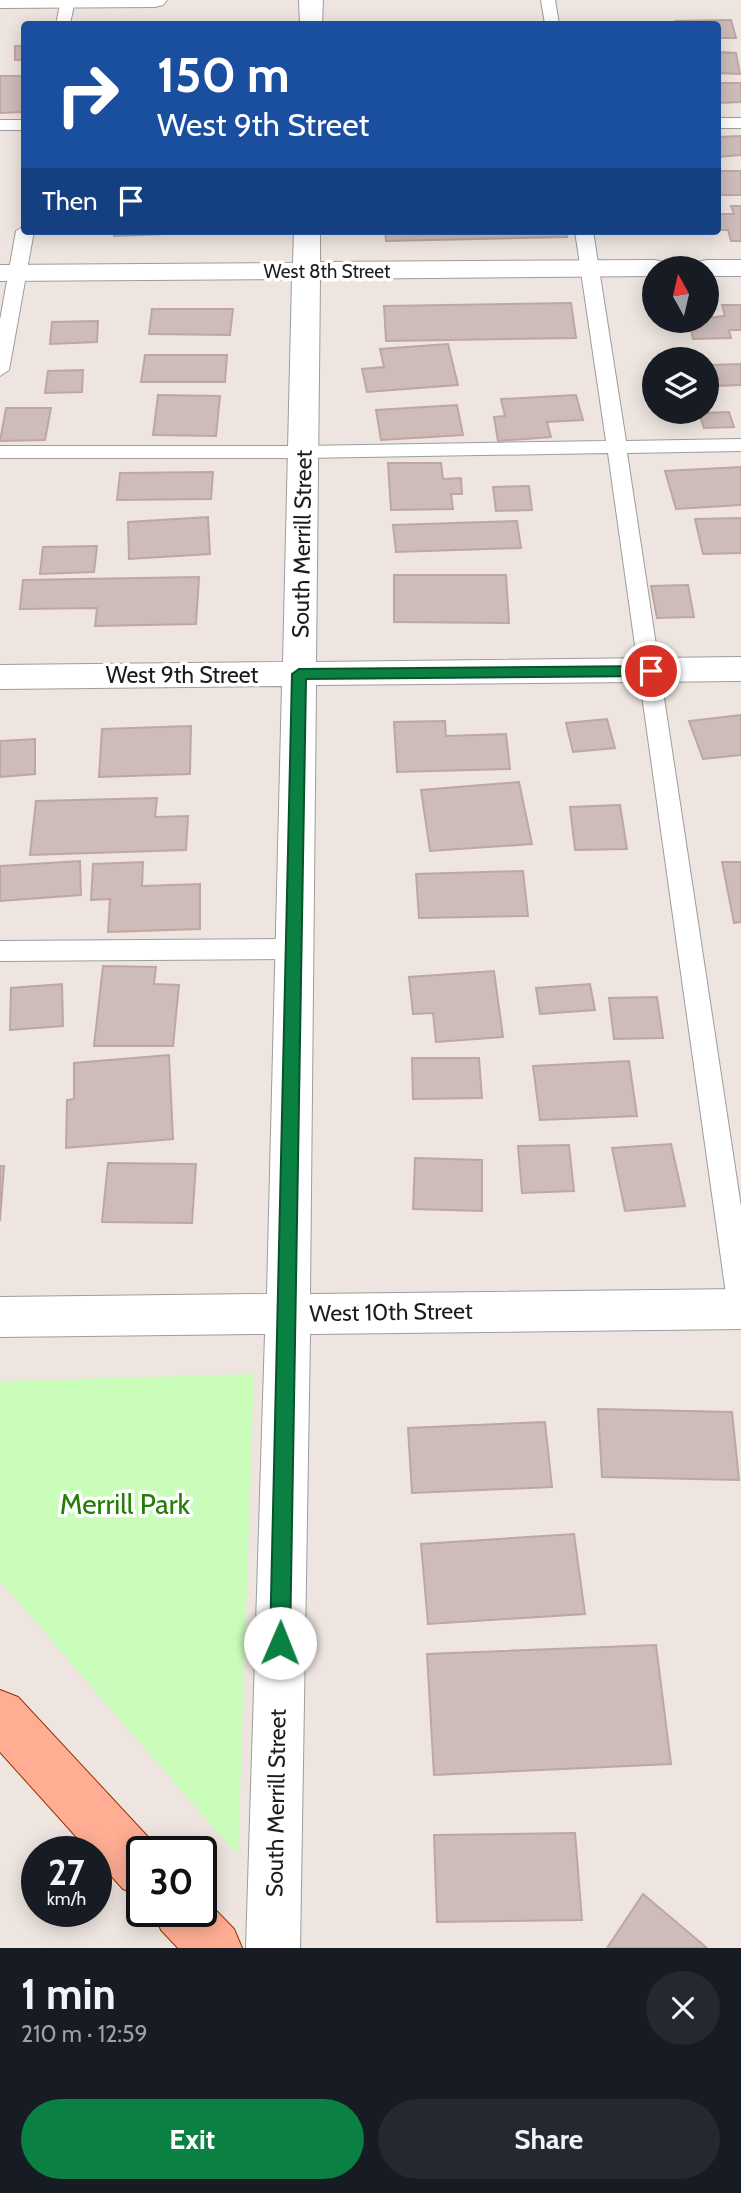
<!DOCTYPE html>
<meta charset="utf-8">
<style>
:root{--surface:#171b24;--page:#242831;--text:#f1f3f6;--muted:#9ea1a6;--accent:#0b8043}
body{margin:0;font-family:Cabin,sans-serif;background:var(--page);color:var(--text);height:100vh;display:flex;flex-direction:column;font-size:26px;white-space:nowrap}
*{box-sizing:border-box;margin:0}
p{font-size:23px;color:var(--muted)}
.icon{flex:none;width:38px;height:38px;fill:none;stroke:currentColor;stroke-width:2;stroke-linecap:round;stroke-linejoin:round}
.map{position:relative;height:1948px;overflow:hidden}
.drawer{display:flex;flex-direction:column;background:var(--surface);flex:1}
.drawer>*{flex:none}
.guide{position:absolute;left:21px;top:21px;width:700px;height:214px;border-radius:7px;box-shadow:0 4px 18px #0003;background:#1a4fa0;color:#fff;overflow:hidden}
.needle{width:46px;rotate:352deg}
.controls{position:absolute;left:642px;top:256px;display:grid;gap:14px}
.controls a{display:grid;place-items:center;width:77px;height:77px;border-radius:50%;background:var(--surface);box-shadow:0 4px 18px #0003;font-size:35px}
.speed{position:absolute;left:21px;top:1836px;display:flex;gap:14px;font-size:35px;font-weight:700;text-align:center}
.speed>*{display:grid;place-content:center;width:91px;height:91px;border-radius:50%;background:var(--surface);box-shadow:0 4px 18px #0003;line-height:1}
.speed small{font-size:18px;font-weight:400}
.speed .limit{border:4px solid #111;border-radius:10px;background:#fff;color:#111}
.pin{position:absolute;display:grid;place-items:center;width:60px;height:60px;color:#fff;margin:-30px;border:4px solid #fff;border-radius:50%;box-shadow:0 2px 7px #0007}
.me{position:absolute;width:77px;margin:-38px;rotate:1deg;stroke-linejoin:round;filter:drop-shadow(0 0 5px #0008)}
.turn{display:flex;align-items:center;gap:24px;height:147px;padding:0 21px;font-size:32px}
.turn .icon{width:91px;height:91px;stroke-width:2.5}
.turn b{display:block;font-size:49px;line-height:60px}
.then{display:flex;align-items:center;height:66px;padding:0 21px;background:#0003;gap:14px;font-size:26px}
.round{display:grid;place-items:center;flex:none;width:74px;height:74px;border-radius:37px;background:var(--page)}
.head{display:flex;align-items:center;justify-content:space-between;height:119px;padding:0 21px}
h1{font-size:42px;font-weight:700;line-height:52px}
.cta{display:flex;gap:14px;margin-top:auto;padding:14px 21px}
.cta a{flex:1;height:80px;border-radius:42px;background:var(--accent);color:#fff;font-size:28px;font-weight:700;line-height:80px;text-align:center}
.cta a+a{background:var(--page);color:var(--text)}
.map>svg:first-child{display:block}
</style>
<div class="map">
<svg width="741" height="1948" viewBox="0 0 741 1948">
<rect width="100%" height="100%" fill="#eee5e0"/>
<!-- park -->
<path fill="#cafcba" d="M254 1374 238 1856 0 1581V1381Z"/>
<!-- building -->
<path fill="#cdbcba" stroke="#c0a6a2" stroke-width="2" d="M731 20 736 38H718V24H676L675 21Z
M635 22V24L567 23Z
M15 46H24V60H15Z
M718 52 736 53 740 74 718 73Z
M0 76H24V112L0 113Z
M718 83H741V102L718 103Z
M741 136V155L718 157V137Z
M718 171H741V195H718Z
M731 206H741V241H731L728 230H718V214H734Z
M114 231H251L114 236Z
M385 231H566L567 237 386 241Z
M571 303 576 338 386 341 384 306Z
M722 305H741V330H729L731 338 693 339 689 320 725 316Z
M152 309H233L230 335 149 334Z
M98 321 97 342 50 344 52 322Z
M448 344 458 385 367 392 362 369 384 367 380 349Z
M145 355H227L225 382H141Z
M741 364V385L715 386 709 365Z
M83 370 82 392 45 393 48 371Z
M158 395 220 396 216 436 153 435Z
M576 395 583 420 547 422 551 437 498 441 494 417 505 416 501 399Z
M457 405 463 435 381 440 376 410Z
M6 408H51L45 440 0 441Z
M729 412 734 427 704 428 699 413Z
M388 463H441L443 479 461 478 462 494H451L453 509 391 510Z
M741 467V505L676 509 665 471Z
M213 472 211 499 117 500 120 473Z
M529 486 532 510 496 511 493 487Z
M208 517 210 554 129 559 128 522Z
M741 518V553L703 554 695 519Z
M517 521 521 548 396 552 393 525Z
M97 546 94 572 40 574 43 547Z
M394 575H506L509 623 394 622Z
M199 577 196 624 95 626 97 608 20 609 23 580Z
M688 585 694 617 657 618 651 586Z
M741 715V755L703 759 689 721Z
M607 719 615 748 573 752 566 723Z
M445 721 446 736 506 734 510 769 397 772 394 722Z
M191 726 190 774 99 777 102 729Z
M35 739V774L0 777V741Z
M519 782 532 844 430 851 421 790Z
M157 798 155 817 188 816 186 850 30 855 36 801Z
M620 805 627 849 575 850 570 807Z
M80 861 81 895 0 901V866Z
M143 862 142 886 200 884V929L108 932 110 899 91 900 93 864Z
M722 862H741V922L734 923Z
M523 871 528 916 419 918 416 874Z
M103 966 156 967 154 984 179 985 173 1046H94Z
M494 971 503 1037 436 1042 433 1013 413 1014 409 977Z
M62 984 63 1026 10 1030 11 988Z
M590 984 595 1010 540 1014 536 988Z
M657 997 663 1038 614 1039 609 998Z
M169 1055 173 1139 66 1148 67 1100 74 1099V1063Z
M412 1058H479L482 1098 413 1099Z
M629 1061 637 1116 540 1120 533 1066Z
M671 1144 685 1206 625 1211 612 1148Z
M569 1145 574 1191 522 1193 518 1146Z
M415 1158 482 1160V1211L413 1209Z
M108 1163 196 1164 192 1223 102 1222Z
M0 1166H4L0 1221Z
M598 1409 732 1412 739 1480 602 1477Z
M545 1422 552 1487 412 1493 408 1428Z
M574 1534 585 1614 428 1624 421 1544Z
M656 1645 671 1764 434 1775 427 1654Z
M575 1833 582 1920 437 1922 434 1835Z
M643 1894 707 1948H607Z"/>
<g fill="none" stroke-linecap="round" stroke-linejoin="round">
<defs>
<path id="service" d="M61 0H75L70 24H56Z
M541 0H555L559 24H545Z
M718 118H741V128H718Z
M0 120H24V130H0Z
M24 226V231H34L9 370 0 376V320L16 231Z
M575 231H593L626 441 741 439V451L627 453 741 1207V1314L731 1310 727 1301 608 453 303 458H0V446H303L606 441Z
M295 939 304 942 307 949 304 956 295 959 0 961V941Z"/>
<path id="minor" d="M0 0H167L163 5 155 7 0 8Z
M299 0H323L322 24H300Z
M294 231H320V262L654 260 664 262 667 268H654V276L320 279 316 662 741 657V681L316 685 310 1294 741 1289V1329L310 1334 300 1948H246L265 1334 0 1337V1297L267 1294 282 686 0 689V665L283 662 292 279 0 281V265L293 263Z
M707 260H741V276H707V268H694L697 262Z"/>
<path id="primary" d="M0 1690 18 1697 161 1851 142 1852V1896L123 1889 96 1859V1852H90L0 1752Z
M201 1895 234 1929 242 1948H178L161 1930 153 1911H201Z"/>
</defs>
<!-- service casing -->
<use href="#service" stroke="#9d9d9d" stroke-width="2"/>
<!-- minor casing -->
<use href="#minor" stroke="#9d9d9d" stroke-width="2"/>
<!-- primary casing -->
<use href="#primary" stroke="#933300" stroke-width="2"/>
<!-- service -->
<use href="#service" fill="#fff" fill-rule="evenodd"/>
<!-- minor -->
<use href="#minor" fill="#fff" fill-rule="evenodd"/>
<!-- primary -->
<use href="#primary" fill="#ffae94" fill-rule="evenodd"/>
</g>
<!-- route -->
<path fill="#0b8043" stroke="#07532c" stroke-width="2" d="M651 666 658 671 651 676 306 679 290 1643 287 1650 280 1653 273 1650 270 1643 292 674 299 669Z"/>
<g text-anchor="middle" stroke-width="7" stroke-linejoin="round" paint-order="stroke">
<!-- far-street labels -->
<g font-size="19" fill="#1c1c1c" stroke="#fff">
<text x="327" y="278">West 8th Street</text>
</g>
<!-- street labels -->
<g font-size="23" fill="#1c1c1c" stroke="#fff">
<text transform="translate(302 544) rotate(-89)" y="8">South Merrill Street</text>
<text x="182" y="683">West 9th Street</text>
<text transform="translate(391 1312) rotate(-1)" y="8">West 10th Street</text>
<text transform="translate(276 1803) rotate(-89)" y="8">South Merrill Street</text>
</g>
<!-- near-park labels -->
<g font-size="28" fill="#237d06" stroke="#fff">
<text x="125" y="1514">Merrill Park</text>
</g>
</g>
</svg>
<div class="controls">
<a><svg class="needle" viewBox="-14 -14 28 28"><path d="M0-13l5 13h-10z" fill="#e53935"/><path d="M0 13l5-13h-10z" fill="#9ea1a6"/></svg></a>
<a><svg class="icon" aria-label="layers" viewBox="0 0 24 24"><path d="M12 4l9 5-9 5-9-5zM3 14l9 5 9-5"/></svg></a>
</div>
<div class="speed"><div>27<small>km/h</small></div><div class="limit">30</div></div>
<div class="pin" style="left:651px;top:671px;background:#d93025"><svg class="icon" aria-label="arrive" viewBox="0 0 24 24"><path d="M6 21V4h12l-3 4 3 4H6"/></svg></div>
<svg class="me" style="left:280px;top:1643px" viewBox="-20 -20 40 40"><circle r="19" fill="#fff"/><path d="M0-13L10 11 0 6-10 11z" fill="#0b8043"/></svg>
<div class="guide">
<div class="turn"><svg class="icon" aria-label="right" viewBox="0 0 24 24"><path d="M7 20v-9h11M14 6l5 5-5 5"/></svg><div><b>150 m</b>West 9th Street</div></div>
<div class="then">Then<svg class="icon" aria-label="arrive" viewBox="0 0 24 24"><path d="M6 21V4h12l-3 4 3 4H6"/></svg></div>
</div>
</div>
<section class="drawer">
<div class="head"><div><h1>1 min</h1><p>210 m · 12:59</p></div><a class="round"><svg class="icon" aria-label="close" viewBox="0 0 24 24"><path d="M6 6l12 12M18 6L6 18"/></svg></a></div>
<div class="cta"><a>Exit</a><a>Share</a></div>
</section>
